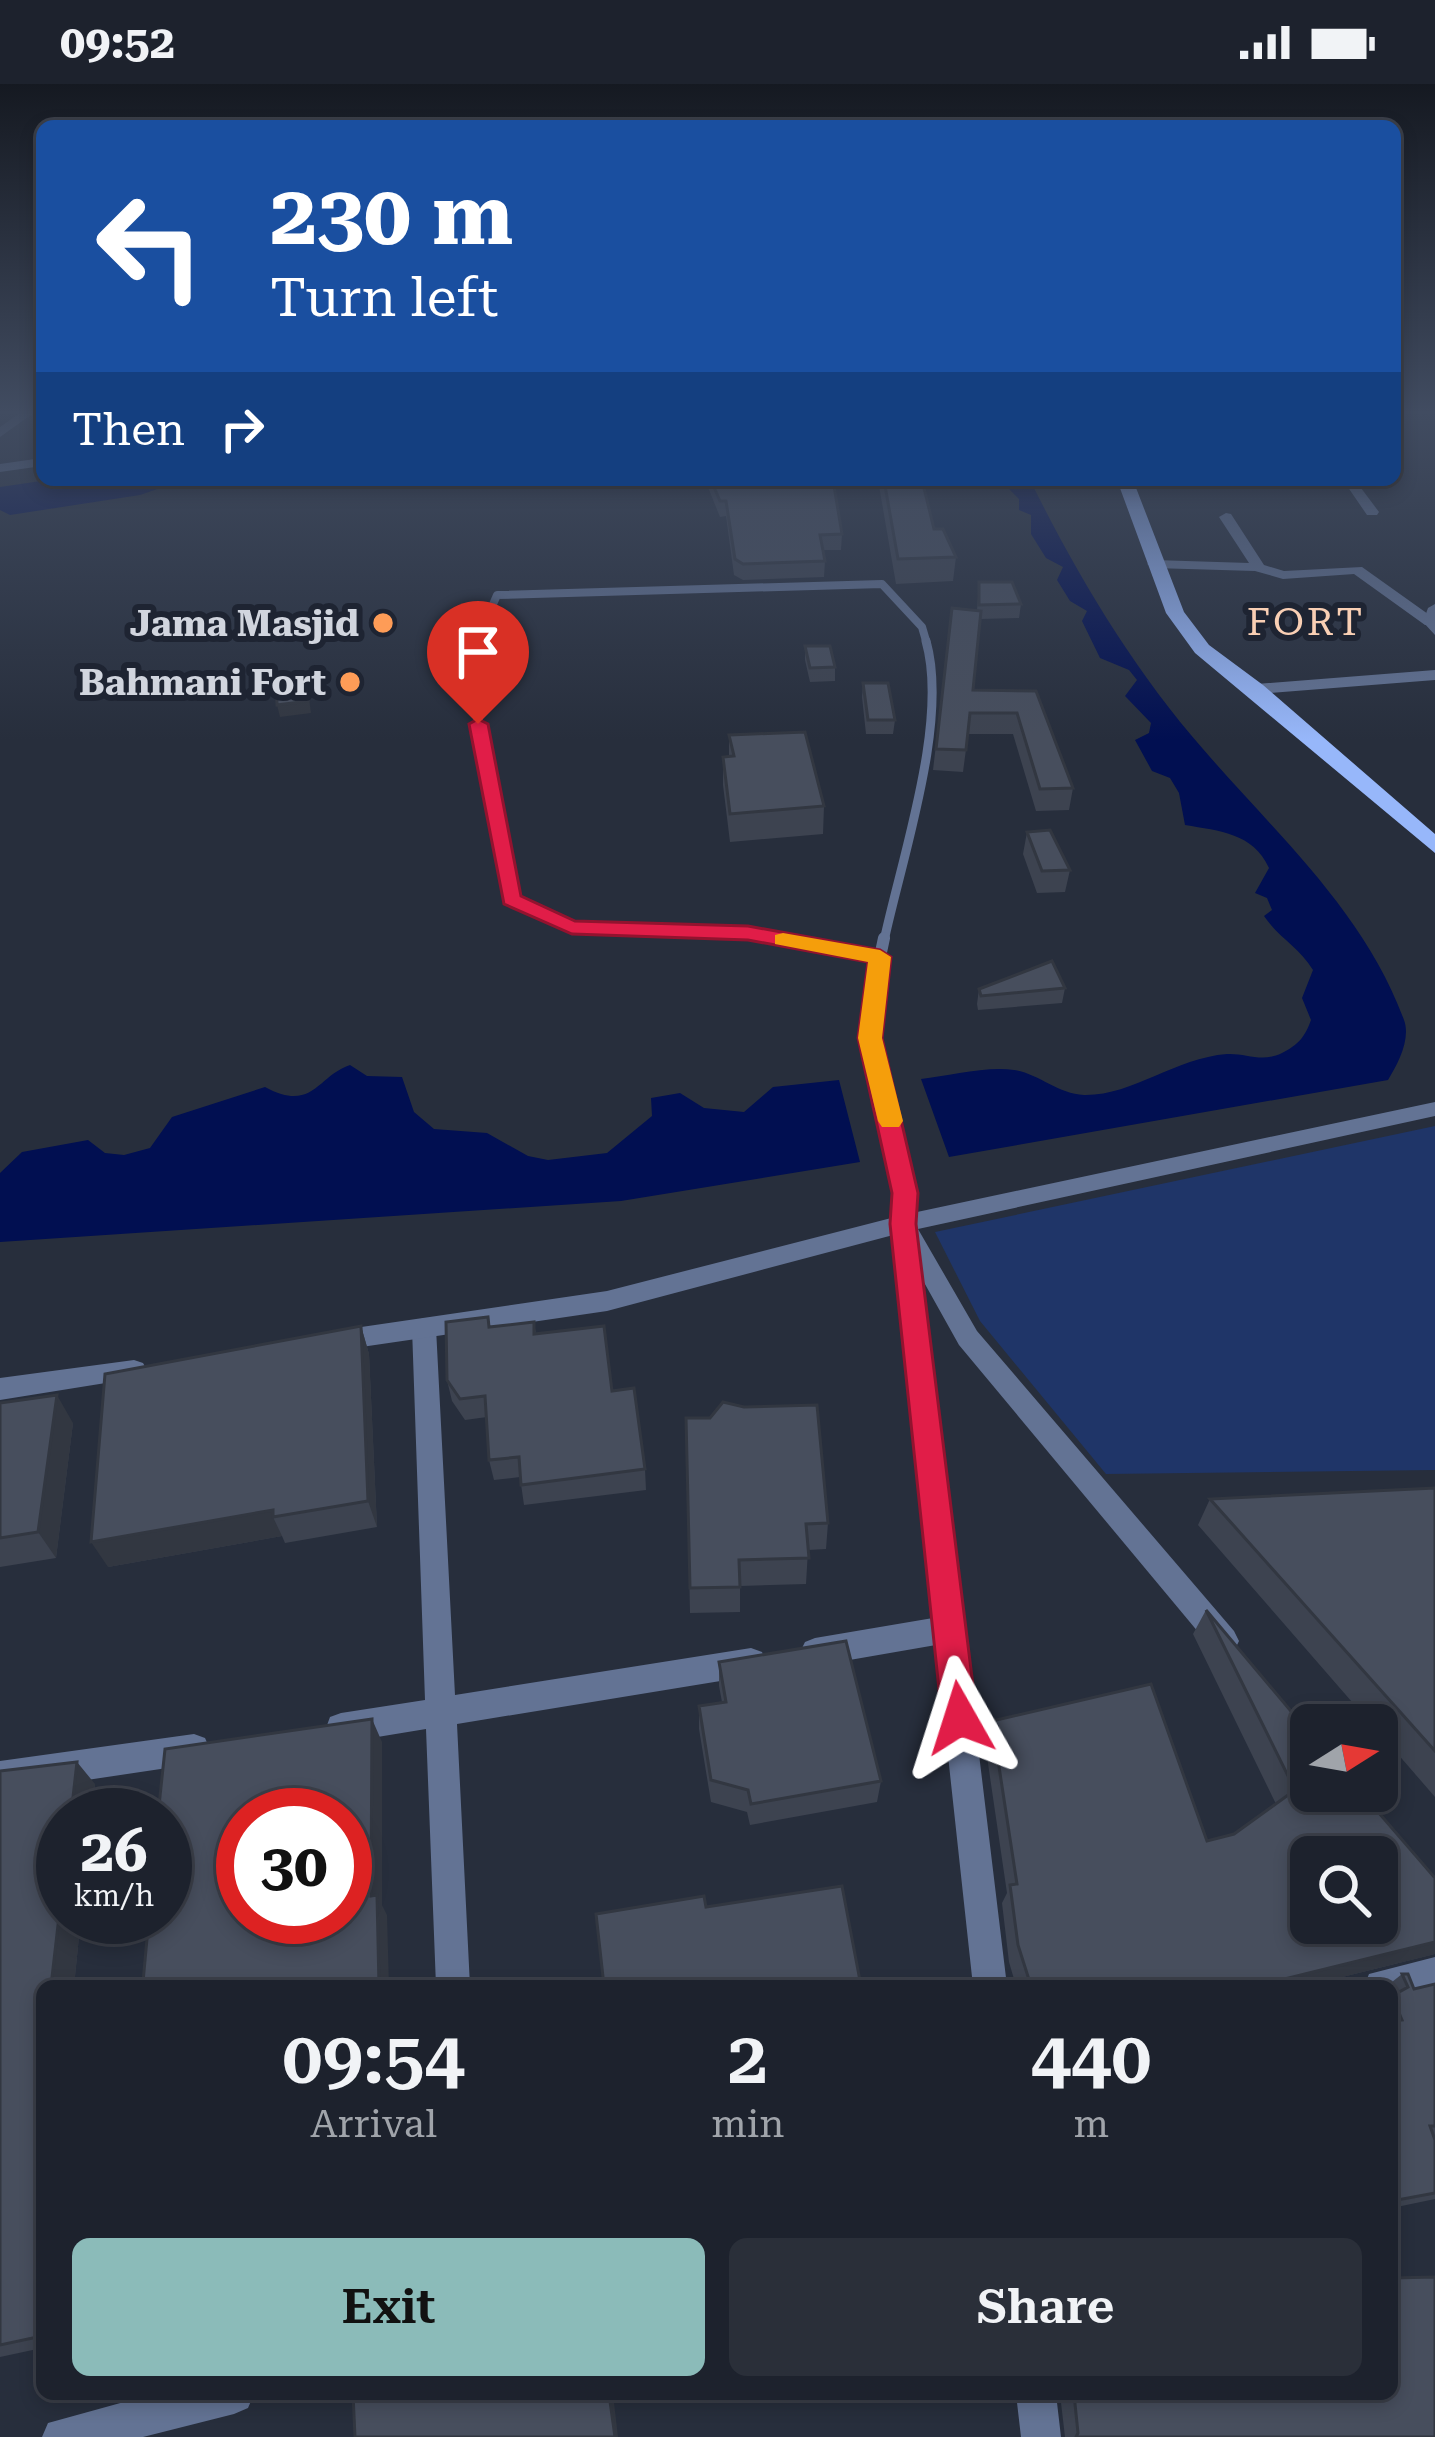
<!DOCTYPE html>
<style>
:root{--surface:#1d222d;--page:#2a2f39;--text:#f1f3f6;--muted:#a0a4aa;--line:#3b3f49;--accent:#8bbbb9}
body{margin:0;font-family:"Roboto Serif",serif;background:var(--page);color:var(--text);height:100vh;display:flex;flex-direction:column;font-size:45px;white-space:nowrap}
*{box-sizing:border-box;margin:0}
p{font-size:39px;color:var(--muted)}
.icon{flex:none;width:66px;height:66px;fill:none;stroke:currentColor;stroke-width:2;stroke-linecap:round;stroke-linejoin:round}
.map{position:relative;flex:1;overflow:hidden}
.drawer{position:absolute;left:36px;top:1896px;width:1362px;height:420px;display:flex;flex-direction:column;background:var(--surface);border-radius:18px;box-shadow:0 6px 18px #0003,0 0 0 3px var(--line)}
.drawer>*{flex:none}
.top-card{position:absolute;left:36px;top:36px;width:1365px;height:366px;border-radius:18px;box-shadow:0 6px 18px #0003,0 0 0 3px var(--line);background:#1a4fa0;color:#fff;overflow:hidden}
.needle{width:78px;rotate:79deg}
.tools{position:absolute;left:1290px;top:1620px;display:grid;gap:24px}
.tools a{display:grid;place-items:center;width:108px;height:108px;border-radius:18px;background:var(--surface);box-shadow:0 6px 18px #0003,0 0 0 3px var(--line);font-size:60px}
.speed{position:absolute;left:36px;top:1704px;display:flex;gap:24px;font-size:60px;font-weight:700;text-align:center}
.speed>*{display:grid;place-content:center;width:156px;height:156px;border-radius:50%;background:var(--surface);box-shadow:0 6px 18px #0003,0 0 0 3px var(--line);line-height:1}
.speed small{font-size:30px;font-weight:400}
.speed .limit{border:18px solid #d22;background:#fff;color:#111}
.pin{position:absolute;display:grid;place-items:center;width:102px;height:102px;color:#fff;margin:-123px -51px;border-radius:50% 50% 50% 0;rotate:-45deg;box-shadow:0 0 12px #0007}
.pin .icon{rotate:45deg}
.me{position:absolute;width:132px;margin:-66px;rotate:354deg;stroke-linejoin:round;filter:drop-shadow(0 0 9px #0008)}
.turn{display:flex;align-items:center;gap:42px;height:252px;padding:0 36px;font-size:54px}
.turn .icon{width:156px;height:156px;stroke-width:2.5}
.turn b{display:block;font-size:84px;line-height:102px}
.then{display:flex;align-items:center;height:114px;padding:0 36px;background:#0003;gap:24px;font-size:45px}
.eta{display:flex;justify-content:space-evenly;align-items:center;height:204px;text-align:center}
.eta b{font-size:72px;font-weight:600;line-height:84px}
.cta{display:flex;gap:24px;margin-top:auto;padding:24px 36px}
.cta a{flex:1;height:138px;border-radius:18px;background:var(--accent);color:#111;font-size:48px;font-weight:600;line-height:138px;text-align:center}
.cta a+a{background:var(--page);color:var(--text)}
.status{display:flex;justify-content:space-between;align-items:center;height:84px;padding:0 60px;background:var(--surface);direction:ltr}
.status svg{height:33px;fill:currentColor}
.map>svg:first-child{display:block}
</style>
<div class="status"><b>09:52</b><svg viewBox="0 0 49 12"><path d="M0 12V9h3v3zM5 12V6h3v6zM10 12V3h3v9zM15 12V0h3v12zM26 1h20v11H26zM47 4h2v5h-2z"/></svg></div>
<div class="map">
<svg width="1435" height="2353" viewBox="0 0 1435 2353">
<rect width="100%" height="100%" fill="#272e3c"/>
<!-- green -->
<path fill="#1f3568" d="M1435 1042V1386L1106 1390 980 1237 935 1148Z"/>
<!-- water -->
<path fill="#010f51" d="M48 396H184L140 411 10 431 0 426V403Z
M1013 396H1030C1077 491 1133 585 1203 665 1277 751 1364 827 1404 936 1411 955 1398 980 1388 996L949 1073 921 995C949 992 986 982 1014 986 1039 990 1058 1010 1084 1011 1132 1012 1175 974 1227 970 1246 969 1262 979 1282 969 1298 961 1305 953 1311 936L1302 914 1313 886C1299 863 1279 854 1264 832L1272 826 1267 814 1255 809 1269 784C1253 749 1220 747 1185 741L1179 709 1170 694 1152 687 1135 656 1149 649 1151 639 1125 612 1137 596 1129 586 1100 574 1082 537 1087 527 1070 517 1057 496 1063 483 1046 474 1031 450V431L1019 426V415L1007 403Z
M350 981 367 992 402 993 414 1028 434 1045 487 1049 528 1072 548 1076 607 1069 652 1032 651 1014 680 1009 704 1024 744 1028 773 1003 839 996 860 1078 621 1117 0 1158V1089L22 1068 88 1056 105 1069 124 1071 150 1064 172 1033 265 1003C313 1029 317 992 350 981Z"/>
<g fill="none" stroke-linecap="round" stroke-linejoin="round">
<!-- service-far2 -->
<path stroke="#637394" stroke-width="8" d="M476 560 497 511 882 500 922 543 927 560"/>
<!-- service-far1 -->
<path stroke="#637394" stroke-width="9" d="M478 557 468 580 511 815 572 844 748 849 791 857
M884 857C902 773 949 637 926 557"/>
<!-- service -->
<path stroke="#637394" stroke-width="12" d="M775 854 880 873
M880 873C856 979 905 1039 903 1140
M880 873 884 854"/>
<!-- minor -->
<path fill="#637394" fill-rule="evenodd" d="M23 327 35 328 0 353V343Z
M42 374V382L0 388V380Z
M1343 396H1355L1379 428 1377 431H1367Z
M1226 429 1231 430 1264 481 1284 487 1362 483 1435 535V541H1425L1354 490 1283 495 1255 487 1154 484 1147 480 1154 476 1249 479 1219 433Z
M1435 586V596L1256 610 1248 605 1256 600Z
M903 1131 915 1140 1007 1902H973L936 1561 815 1582 805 1578 800 1568 805 1558 815 1554 933 1534 891 1140Z
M424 1234 433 1237 436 1244 455 1611 751 1564 762 1568 766 1578 762 1588 751 1592 457 1640 470 1902H436L426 1645 341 1659 330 1655 326 1644 330 1633 341 1629 425 1616 412 1244 415 1237Z
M194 1650 205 1654 210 1665 205 1676 194 1680 0 1709V1677Z
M1435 1873V1907L1392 1917V1902H1364L1369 1890Z
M153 2310H254L248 2324 234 2330 143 2353H42L48 2339Z
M1016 2310H1056L1061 2353H1021Z"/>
<!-- tertiary -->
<path fill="#637394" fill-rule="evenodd" d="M1435 520V551L1423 538 1428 524Z
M1435 1018V1032L918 1145 977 1247 1234 1547 1239 1557 1234 1567 1224 1571 1214 1567 959 1261 897 1150 607 1227 334 1267 325 1264 321 1257 325 1250 334 1247 607 1207 903 1131Z
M134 1276 143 1279 147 1286 143 1293 0 1316V1294Z"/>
<!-- primary -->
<path fill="#97b7fa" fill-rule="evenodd" d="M1117 396H1133L1184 528 1209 561 1263 601 1435 750V769L1195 569 1166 529Z"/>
</g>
<!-- wall -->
<path fill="#3d4350" d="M705 396H833L842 450 841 466H823L825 477 824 493 743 496 734 491 726 432 720 433Z
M878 396H922L934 445 956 473 953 497 896 500Z
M979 498 1021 520 1019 534 980 535 973 606 1036 607 1073 704 1069 726 1036 727 1013 650H968L963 688 933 686 952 524 977 527Z
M805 562 835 583V597L810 598 805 576Z
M863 599 895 636 893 650H866L862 613Z
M729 651 824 722 823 750 730 758 723 701V673L729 672Z
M1027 748 1070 786 1065 808 1037 809 1023 770Z
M1065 904 1062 919 978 926 977 920 979 905Z
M534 1238 536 1250 612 1307 645 1385 646 1406 524 1421 520 1393 494 1396 489 1376 487 1333 465 1336 452 1317 447 1296 490 1243Z
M361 1242 369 1270 377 1443 285 1459 282 1452 108 1483Z
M0 1319 73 1339 56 1474 0 1483Z
M686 1334 828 1439 826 1465 808 1466 806 1500 740 1502V1528L690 1529Z
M1435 1404V1713L1377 1646V1641H1372L1198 1441 1210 1415Z
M1206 1526 1435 1794V1870L1306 1902H1016L1009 1878 1002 1819 1007 1809 985 1659 992 1637 1207 1757 1234 1750 1276 1720 1193 1550Z
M719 1578 881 1697 877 1718 750 1741 747 1728 711 1718 699 1645V1622L722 1618 719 1602Z
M0 1687 95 1700 92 1731H63V1833H81L74 1902H42V2264L0 2273Z
M1402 1890 1414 1905 1435 1900V2115L1392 2124V1902H1387Z
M1060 2310H1392L1435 2353H1065Z"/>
<!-- shaded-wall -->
<path fill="#323741" d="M306 592 311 629 280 633 277 621Z
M361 1242 369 1270 377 1443 368 1417Z
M57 1311 73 1339 56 1474 38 1448Z
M273 1426V1433L282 1452 108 1483 91 1458Z
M372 1635 382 1658V1821L387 1831 389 1902H379L371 1812Z
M77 1678 95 1700 92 1731H71Z
M63 1798V1833H81L74 1902H51Z
M1435 1858V1870L1306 1902H1256Z
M609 2310H613L618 2353H615Z"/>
<!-- building -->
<path fill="#474e5d" stroke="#323741" stroke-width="3" fill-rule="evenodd" d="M711 396H833L842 450 820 451 825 477 743 480 735 475 726 417H720Z
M884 396H922L934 445H943L956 473 898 475Z
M979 498H1012L1021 520 979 521Z
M952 524 981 527 973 606 1036 607 1073 704 1040 705 1017 629H970L966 666 936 665Z
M805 562H830L835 583 810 584Z
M306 592 308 617 277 621 276 595Z
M863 599H888L895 636H868Z
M805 648 824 722 730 730 723 673 734 672 729 651Z
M1050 746 1070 786 1042 787 1027 748Z
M1052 877 1065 904 981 912 979 905Z
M488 1233 489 1243 534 1238V1250L604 1242 612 1307 634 1304 645 1385 521 1401 519 1373 489 1376 485 1312 460 1315 447 1296 446 1238Z
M361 1242 368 1417 273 1433V1426L91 1458 105 1290Z
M57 1311 38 1448 0 1454V1319Z
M723 1318 744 1323 817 1321 828 1439 806 1440 809 1474 739 1476 740 1503 690 1504 686 1334H710Z
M1435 1404V1667L1210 1415Z
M1206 1526 1311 1651V1707H1360L1435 1794V1858L1256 1902H1031L1018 1861 1010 1801 1017 1800 992 1637 1151 1600 1207 1757 1234 1750 1295 1706ZM1311 1773H1377V1839H1311Z
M846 1557 881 1697 751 1720 748 1706 711 1696 699 1622 726 1618 719 1578Z
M372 1635 371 1812 377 1811 379 1902H122L143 1898 149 1833H165V1731H158L165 1665ZM243 1731H345V1833H243Z
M77 1678 71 1731H63V1798L51 1902H42V2252L0 2261V1687Z
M842 1802 861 1902H604L596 1830 704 1812 706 1823Z
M1402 1890H1408L1414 1905 1435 1900V2042H1430L1435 2056V2109L1392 2117V1937L1402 1936 1392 1912 1408 1903Z
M1435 2193V2353H1076L1078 2349 1074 2310H1392V2194Z
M353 2310H609L615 2353H355Z"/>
<!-- sky -->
<linearGradient id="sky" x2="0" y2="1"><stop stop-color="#151921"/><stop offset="0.5" stop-color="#414c61"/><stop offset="1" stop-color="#414c61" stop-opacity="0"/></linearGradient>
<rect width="1435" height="656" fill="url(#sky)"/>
<!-- route -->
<path fill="#e11d48" stroke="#92132f" stroke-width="3" d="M478 635 488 640 521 812 575 837 748 842 880 866 891 873 882 954 918 1109 916 1140 977 1634 972 1646 960 1651 947 1646 942 1634 890 1140 892 1109 858 954 868 878 748 856 572 850 504 820 469 640Z"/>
<!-- slow -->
<path fill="#f59e0b" d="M783 849 880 866 891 873 882 954 903 1037 899 1043H882L878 1037 858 954 868 878 775 860V851Z"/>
<!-- markers -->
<g fill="#fe9c57" stroke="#1e2432" stroke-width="4.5">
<circle cx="383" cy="539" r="12"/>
<circle cx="350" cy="598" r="12"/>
</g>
<g text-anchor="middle" stroke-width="12" stroke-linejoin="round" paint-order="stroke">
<!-- far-poi labels -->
<g font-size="36" font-weight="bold" fill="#d1d5de" stroke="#1e2432" text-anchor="end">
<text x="359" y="552">Jama Masjid</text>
<text x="326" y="611">Bahmani Fort</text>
</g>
<!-- far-neighbourhood labels -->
<g font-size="39" letter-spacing="3" fill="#f9cfb4" stroke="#1e2432">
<text x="1306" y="551">FORT</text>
</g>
</g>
</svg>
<div class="tools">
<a><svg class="needle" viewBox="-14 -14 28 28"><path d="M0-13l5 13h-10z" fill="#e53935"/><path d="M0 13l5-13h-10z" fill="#a0a4aa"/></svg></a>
<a><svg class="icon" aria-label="search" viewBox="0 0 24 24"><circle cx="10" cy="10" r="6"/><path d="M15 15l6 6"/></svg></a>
</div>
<div class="speed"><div>26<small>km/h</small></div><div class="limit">30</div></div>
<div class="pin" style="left:478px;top:640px;background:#d93025"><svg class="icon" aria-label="arrive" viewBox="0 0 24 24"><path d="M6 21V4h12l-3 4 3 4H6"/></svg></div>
<svg class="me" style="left:960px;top:1634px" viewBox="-20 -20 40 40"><path d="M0-17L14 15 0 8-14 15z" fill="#e11d48" stroke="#fff" stroke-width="4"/></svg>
<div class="top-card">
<div class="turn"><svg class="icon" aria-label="left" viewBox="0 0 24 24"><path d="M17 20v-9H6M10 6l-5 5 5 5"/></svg><div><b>230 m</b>Turn left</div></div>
<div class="then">Then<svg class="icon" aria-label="right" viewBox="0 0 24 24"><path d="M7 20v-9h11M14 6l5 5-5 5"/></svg></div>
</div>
<section class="drawer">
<div class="eta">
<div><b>09:54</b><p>Arrival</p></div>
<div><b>2</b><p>min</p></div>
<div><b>440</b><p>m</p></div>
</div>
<div class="cta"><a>Exit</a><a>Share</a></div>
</section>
</div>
